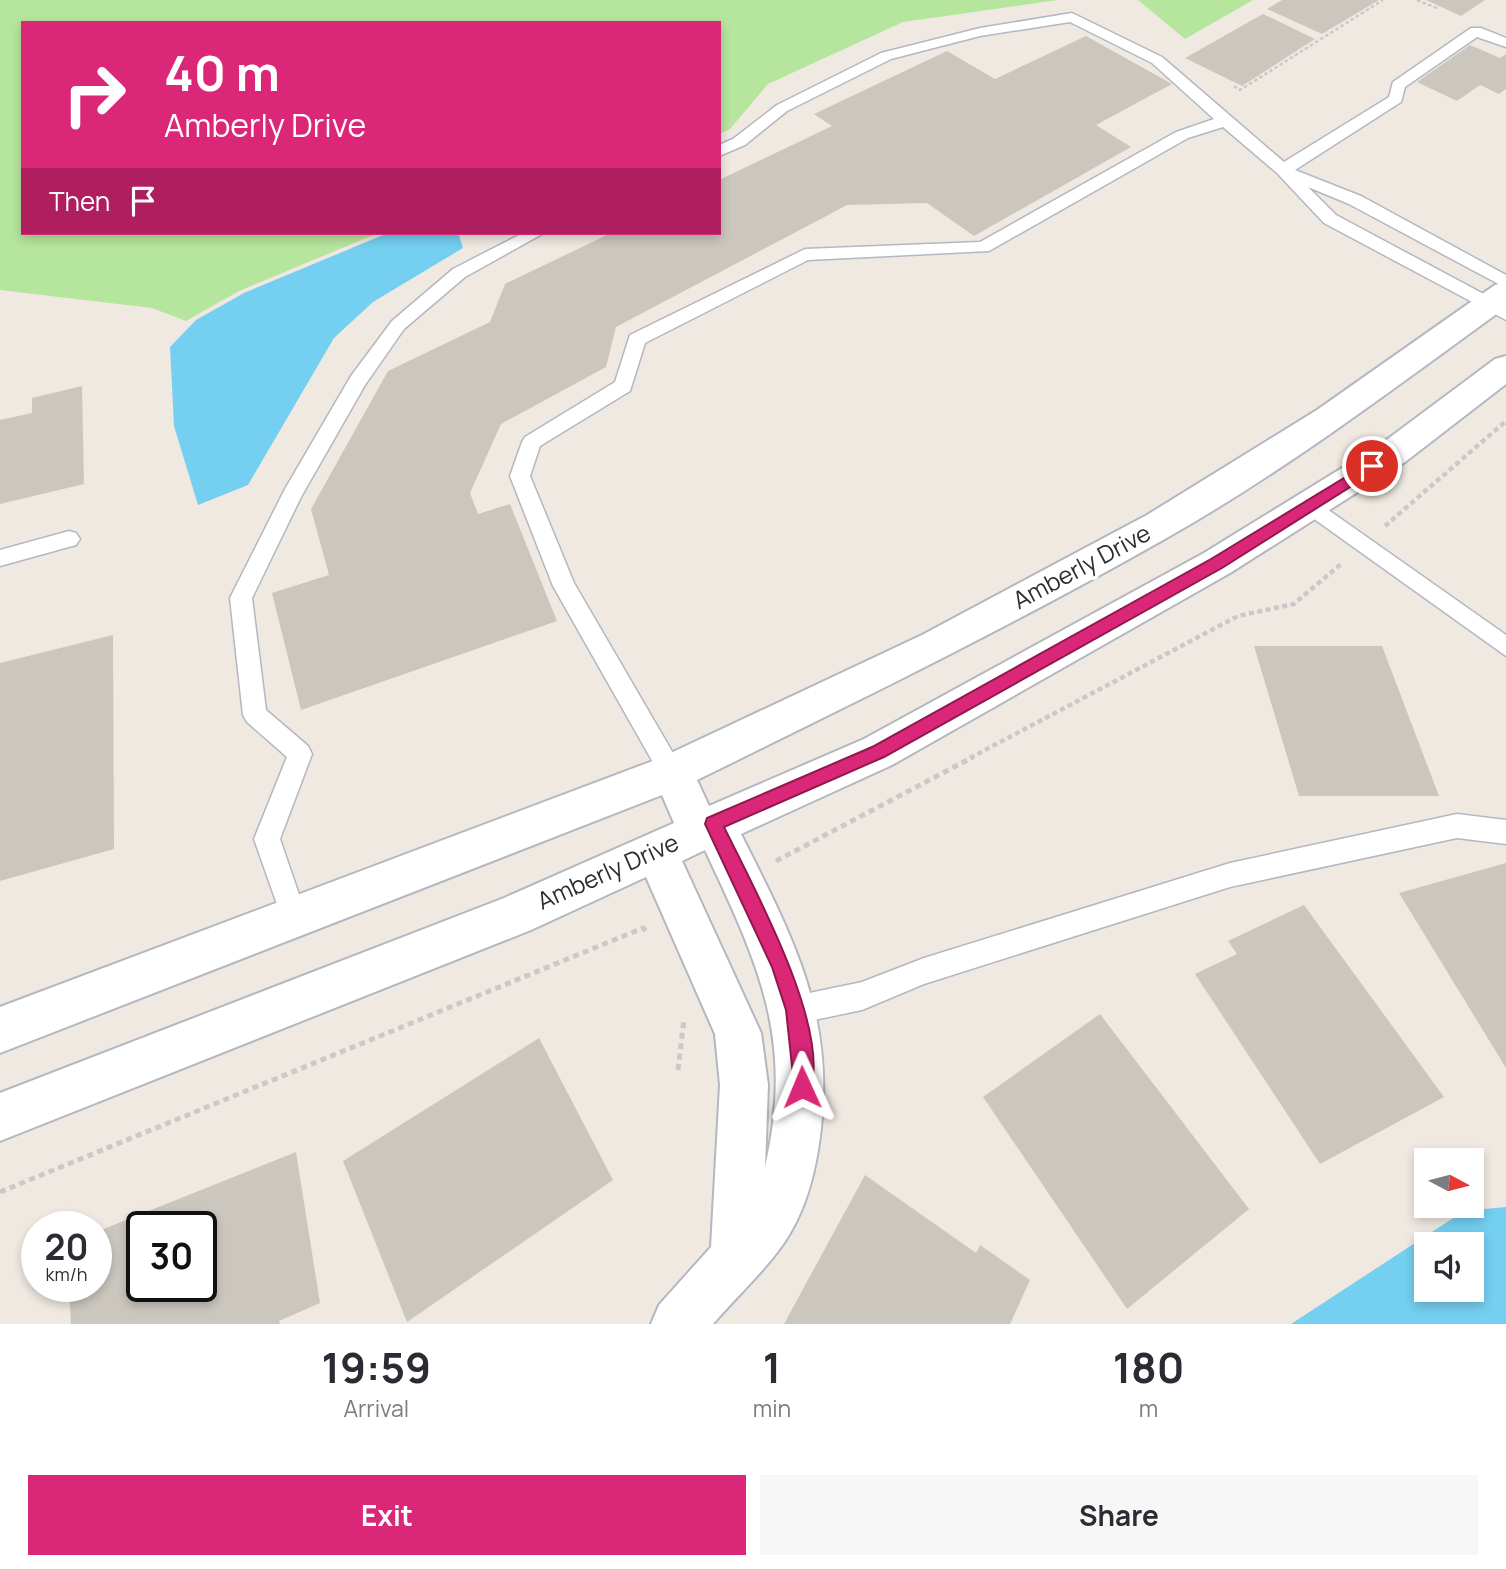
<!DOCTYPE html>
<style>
:root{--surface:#fff;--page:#f7f7f7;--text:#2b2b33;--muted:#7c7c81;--accent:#db2777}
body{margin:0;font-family:Manrope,sans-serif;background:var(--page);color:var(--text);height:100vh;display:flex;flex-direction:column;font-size:26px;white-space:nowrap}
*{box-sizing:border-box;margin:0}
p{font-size:23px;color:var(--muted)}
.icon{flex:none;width:38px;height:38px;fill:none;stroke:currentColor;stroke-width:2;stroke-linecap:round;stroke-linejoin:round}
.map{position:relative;height:1324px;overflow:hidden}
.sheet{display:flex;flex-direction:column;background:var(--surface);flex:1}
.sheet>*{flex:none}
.guide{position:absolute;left:21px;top:21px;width:700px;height:214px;border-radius:0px;box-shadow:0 4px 10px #0003;background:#db2777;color:#fff;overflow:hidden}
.needle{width:46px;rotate:97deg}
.buttons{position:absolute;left:1414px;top:1148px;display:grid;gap:14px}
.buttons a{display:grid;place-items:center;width:70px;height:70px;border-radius:0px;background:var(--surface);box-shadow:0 4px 10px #0003;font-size:35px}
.speed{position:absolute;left:21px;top:1211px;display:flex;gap:14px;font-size:35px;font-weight:700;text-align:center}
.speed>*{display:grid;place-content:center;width:91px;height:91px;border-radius:50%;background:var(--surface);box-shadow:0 4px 10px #0003;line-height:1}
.speed small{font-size:18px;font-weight:400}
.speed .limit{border:4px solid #111;border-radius:10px;background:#fff;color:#111}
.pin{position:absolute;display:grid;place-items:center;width:60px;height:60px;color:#fff;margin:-30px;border:4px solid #fff;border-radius:50%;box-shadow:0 2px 7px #0007}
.me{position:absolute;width:77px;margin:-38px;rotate:359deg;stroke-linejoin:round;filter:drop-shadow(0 0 5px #0008)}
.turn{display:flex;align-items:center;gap:24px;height:147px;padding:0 28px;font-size:32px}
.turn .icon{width:91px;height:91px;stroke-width:2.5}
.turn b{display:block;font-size:49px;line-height:60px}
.then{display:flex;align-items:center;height:66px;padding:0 28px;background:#0003;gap:14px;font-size:26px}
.eta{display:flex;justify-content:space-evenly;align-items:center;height:119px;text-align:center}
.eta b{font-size:42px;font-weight:700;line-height:49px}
.primary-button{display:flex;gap:14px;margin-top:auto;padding:14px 28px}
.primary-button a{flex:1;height:80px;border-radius:0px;background:var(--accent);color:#fff;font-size:28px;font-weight:700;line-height:80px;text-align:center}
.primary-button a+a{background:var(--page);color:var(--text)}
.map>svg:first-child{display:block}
</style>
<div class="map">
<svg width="1506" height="1324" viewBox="0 0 1506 1324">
<rect width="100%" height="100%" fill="#efe9e1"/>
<!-- green -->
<path fill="#b6e59e" d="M0 0H1058L903 22 768 84 730 129 719 134V23H23V233H378L239 291 186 321 152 308 0 290Z
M1138 0H1253L1185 39Z"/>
<!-- water -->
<path fill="#75cff0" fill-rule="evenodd" d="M411 233 459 235 463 248 373 302 334 338 248 485 198 505 174 426 170 347 196 320 244 293 383 235Z
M1506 1207V1324H1291L1464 1211ZM1426 1244H1472V1290H1426Z"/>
<!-- building -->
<path fill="#cbc7bf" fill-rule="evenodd" d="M1282 0H1379L1322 34 1267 9Z
M1426 0H1485L1461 16Z
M1263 14 1315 39 1242 86 1185 58Z
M1086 36 1172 84 1096 125 1131 147 974 236 927 203 847 205 616 327 606 367 501 424 470 493 478 514 510 504 557 621 301 710 272 593 329 575 311 509 388 371 490 322 505 284 611 233H719V180L832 126 814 114 947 51 995 79Z
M1470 45 1500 58 1506 54V89L1499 94 1480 85 1457 101 1417 82Z
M82 386 84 484 0 504V420L32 413V398Z
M113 635 114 849 0 881V663Z
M1254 646H1382L1439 796H1299Z
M1506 863V1068L1399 893Z
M1304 905 1444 1097 1320 1164 1195 974 1237 954 1228 941Z
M1100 1014 1249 1209 1127 1309 983 1097Z
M539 1038 613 1180 407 1322 343 1161Z
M296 1152 320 1303 279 1321 280 1324H71L69 1286H96V1232ZM142 1227H201V1286H142Z
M865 1175 976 1253 980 1245 1030 1280 1010 1324H784Z"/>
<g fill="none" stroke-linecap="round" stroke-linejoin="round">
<defs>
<path id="service" d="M1072 13 1162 57 1284 162 1389 97 1393 82 1471 28H1481L1506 38V47L1477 37 1405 87 1401 102 1295 170 1361 196 1506 275V288L1349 204 1308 187 1336 215 1506 306V320L1324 223 1277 173 1223 127 1188 138 989 251 808 260 645 343 630 391 540 446 530 476 574 583 684 772 681 780 672 783 663 780 553 586 510 476 522 442 525 437 615 382 630 335 805 249 980 242 1176 132 1214 119 1152 63 1070 22 980 36 891 59 787 111 745 145 719 156V145L733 139 777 105 881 53 980 28Z
M523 233H544L465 277 404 329 365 385 301 497 252 598 266 710 308 746 312 754 280 839 307 918 303 927 294 931 285 927 254 839 287 757 247 722 243 715 230 598 285 489 351 376 392 321 453 269Z
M1310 497 1506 635V656L1303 511 1300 505 1303 499Z
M69 531 76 533 80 539 76 545 0 566V550Z
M1457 814 1506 820V844L1457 838 1230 887 924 984 862 1010 795 1024 785 1020 781 1010 785 1000 795 996 862 982 924 958 1230 863Z"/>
<path id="minor" d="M1506 282V307C1397 386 1288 469 1170 536 1016 624 856 702 697 780L709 806 864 739 1204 553 1381 444 1495 359 1506 356V384L1405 462 1230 573 892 765 741 834C791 934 834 1012 821 1128 817 1164 809 1202 789 1235 772 1264 736 1297 713 1324H651L659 1305 711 1247 720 1085 715 1034 646 877 531 930 0 1141V1093L504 898 674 823 662 795 0 1053V1007L658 759 922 635 1147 515 1317 410 1495 285ZM705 850C758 963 795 1039 765 1167L768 1085 761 1033 682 861Z"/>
</defs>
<!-- service casing -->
<use href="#service" stroke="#b4b7c1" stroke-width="3"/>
<!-- minor casing -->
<use href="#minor" stroke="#b4b7c1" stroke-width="4"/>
<!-- path-far2 -->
<path stroke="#c9c9c9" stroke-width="2.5" stroke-dasharray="3.5 2.5" stroke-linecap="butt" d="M1417 0 1439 9
M1234 86 1240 90 1383 0"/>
<!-- path-far1 -->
<path stroke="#c9c9c9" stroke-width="4.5" stroke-dasharray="5 3.5" stroke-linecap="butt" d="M1385 526 1506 421
M970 758 1238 616 1294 604 1341 564"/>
<!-- path -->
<path stroke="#c9c9c9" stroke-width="5" stroke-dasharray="6 4.5" stroke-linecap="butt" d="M776 861 973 757
M678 1070 684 1019
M0 1192 643 928 646 931"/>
<!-- service -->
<use href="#service" fill="#fff" fill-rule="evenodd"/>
<!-- minor -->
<use href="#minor" fill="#fff" fill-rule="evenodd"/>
</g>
<!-- route -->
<path fill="#db2777" stroke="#8e194d" stroke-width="2" d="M1372 461 1379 466 1377 470 1222 568 884 757 724 827C752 885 834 1032 809 1094L802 1097 795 1094 786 1010 772 967 705 824 707 818 872 747 1211 559Z"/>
<g text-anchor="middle" stroke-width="7" stroke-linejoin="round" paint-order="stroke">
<!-- street labels -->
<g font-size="24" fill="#2e2e2e" stroke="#fff">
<text transform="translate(1082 567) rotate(-28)" y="8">Amberly Drive</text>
<text transform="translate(608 872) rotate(-24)" y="8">Amberly Drive</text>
</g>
</g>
</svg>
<div class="buttons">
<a><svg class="needle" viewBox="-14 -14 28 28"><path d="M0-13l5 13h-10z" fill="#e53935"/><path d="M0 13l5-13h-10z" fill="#7c7c81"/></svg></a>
<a><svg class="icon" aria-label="sound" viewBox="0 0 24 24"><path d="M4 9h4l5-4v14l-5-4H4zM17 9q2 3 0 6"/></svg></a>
</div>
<div class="speed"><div>20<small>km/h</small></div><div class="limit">30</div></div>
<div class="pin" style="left:1372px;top:466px;background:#d93025"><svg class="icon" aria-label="arrive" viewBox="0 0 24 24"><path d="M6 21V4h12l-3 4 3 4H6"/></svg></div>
<svg class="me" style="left:802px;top:1087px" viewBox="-20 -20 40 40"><path d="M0-17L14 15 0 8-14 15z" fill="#db2777" stroke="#fff" stroke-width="4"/></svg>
<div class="guide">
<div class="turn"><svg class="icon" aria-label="right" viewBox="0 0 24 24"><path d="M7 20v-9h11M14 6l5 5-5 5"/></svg><div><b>40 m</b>Amberly Drive</div></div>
<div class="then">Then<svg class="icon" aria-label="arrive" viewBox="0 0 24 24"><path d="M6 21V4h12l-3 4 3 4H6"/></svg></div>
</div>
</div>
<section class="sheet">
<div class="eta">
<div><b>19:59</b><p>Arrival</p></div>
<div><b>1</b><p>min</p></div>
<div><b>180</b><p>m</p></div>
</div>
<div class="primary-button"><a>Exit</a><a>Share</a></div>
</section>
